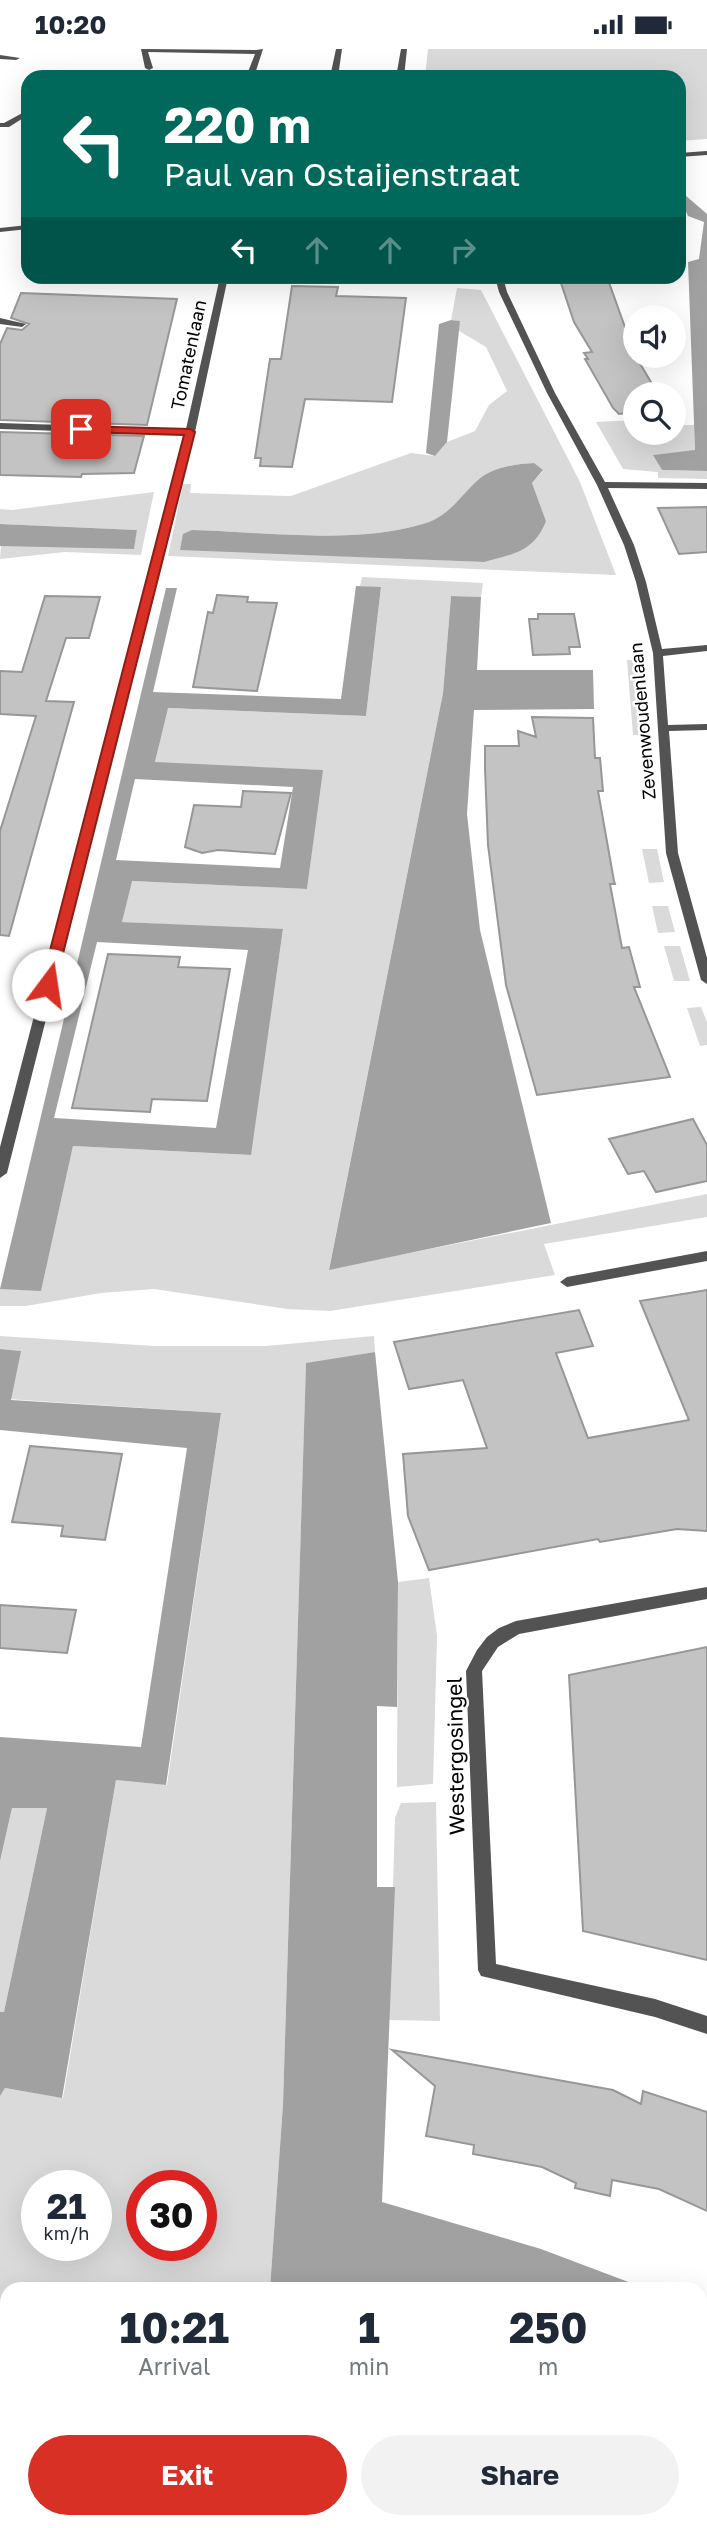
<!DOCTYPE html>
<style>
:root{--surface:#fff;--page:#f2f2f3;--text:#1f2937;--muted:#747a83;--accent:#d93025}
body{margin:0;font-family:"Golos Text",sans-serif;background:var(--page);color:var(--text);height:100vh;display:flex;flex-direction:column;font-size:26px;white-space:nowrap}
*{box-sizing:border-box;margin:0}
p{font-size:23px;color:var(--muted)}
.icon{flex:none;width:38px;height:38px;fill:none;stroke:currentColor;stroke-width:2;stroke-linecap:round;stroke-linejoin:round}
.map{position:relative;flex:1;overflow:hidden}
.details{position:absolute;left:0px;top:2233px;width:707px;height:247px;display:flex;flex-direction:column;background:var(--surface);border-radius:21px 21px 0 0;box-shadow:0 7px 28px #0002}
.details>*{flex:none}
.top-card{position:absolute;left:21px;top:21px;width:665px;height:214px;border-radius:21px;box-shadow:0 7px 28px #0002;background:#00695c;color:#fff;overflow:hidden}
.controls{position:absolute;left:623px;top:256px;display:grid;gap:14px}
.controls a{display:grid;place-items:center;width:63px;height:63px;border-radius:50%;background:var(--surface);box-shadow:0 7px 28px #0002;font-size:35px}
.speed{position:absolute;left:21px;top:2121px;display:flex;gap:14px;font-size:35px;font-weight:700;text-align:center}
.speed>*{display:grid;place-content:center;width:91px;height:91px;border-radius:50%;background:var(--surface);box-shadow:0 7px 28px #0002;line-height:1}
.speed small{font-size:18px;font-weight:400}
.speed .limit{border:10px solid #d22;background:#fff;color:#111}
.pin{position:absolute;display:grid;place-items:center;width:60px;height:60px;color:#fff;margin:-30px;border-radius:14px;box-shadow:0 4px 10px #0006}
.me{position:absolute;width:77px;margin:-38px;rotate:14deg;stroke-linejoin:round;filter:drop-shadow(0 0 5px #0008)}
.turn{display:flex;align-items:center;gap:24px;height:147px;padding:0 28px;font-size:32px}
.turn .icon{width:91px;height:91px;stroke-width:2.5}
.turn b{display:block;font-size:49px;line-height:60px}
.lanes{display:flex;align-items:center;height:66px;padding:0 28px;background:#0003;justify-content:center;gap:35px;direction:ltr}
.lanes .off{opacity:.35}
.eta{display:flex;justify-content:space-evenly;align-items:center;height:119px;text-align:center}
.eta b{font-size:42px;font-weight:700;line-height:49px}
.primary-button{display:flex;gap:14px;margin-top:auto;padding:14px 28px}
.primary-button a{flex:1;height:80px;border-radius:42px;background:var(--accent);color:#fff;font-size:28px;font-weight:700;line-height:80px;text-align:center}
.primary-button a+a{background:var(--page);color:var(--text)}
.status{display:flex;justify-content:space-between;align-items:center;height:49px;padding:0 35px;background:var(--surface);direction:ltr}
.status svg{height:19px;fill:currentColor}
.map>svg:first-child{display:block}
</style>
<div class="status"><b>10:20</b><svg viewBox="0 0 49 12"><path d="M0 12V9h3v3zM5 12V6h3v6zM10 12V3h3v9zM15 12V0h3v12zM26 1h20v11H26zM47 4h2v5h-2z"/></svg></div>
<div class="map">
<svg width="707" height="2479" viewBox="0 0 707 2479">
<rect width="100%" height="100%" fill="#fff"/>
<!-- green -->
<path fill="#dadada" fill-rule="evenodd" d="M428 0H707V90L679 92V28H425Z
M457 239 481 241 580 433 616 526 168 507 183 435H191L190 444 291 447 411 404 435 407 447 393 475 382 489 356 507 342 486 298 459 282V272L451 271ZM534 414 543 422 532 434 546 472 484 513 180 500 192 481C264 483 358 496 426 474 450 466 461 446 479 430 494 418 516 415 534 414Z
M635 371V383H674V376H694L695 402 654 406 662 421 707 422V430L658 429V423L623 420 596 373Z
M154 443 141 506 65 503 0 510 1 496 134 499 137 481 0 475V460L12 461Z
M362 528 483 534 481 548 451 547 443 644 329 1220 707 1145V1168L544 1195 555 1226 330 1262 287 1260 154 1240 101 1244 26 1257H0V1240L41 1241 73 1097 250 1106 283 881 122 873 131 832 307 840 322 721 155 714 167 659 366 667 381 539 360 537Z
M627 611H641L648 686H633Z
M642 800H657L664 833 649 834Z
M652 857H668L675 883 658 884Z
M664 897H680L690 932H674Z
M701 958 707 973V996L700 997 687 959Z
M0 1287 154 1297H266L374 1287 375 1303 306 1315 283 2055 270 2240H7V2319L0 2315V2047L5 2039 63 2049 116 1731 167 1736 221 1364 7 1350 20 1302 0 1300ZM37 2137H96V2196H37ZM142 2137H201V2196H142Z
M429 1529 437 1587 433 1735 397 1738 398 1533Z
M436 1753 440 1972 389 1971 395 1769 401 1754Z
M12 1759H47L4 1963H0V1812Z"/>
<!-- water -->
<path fill="#a1a1a1" fill-rule="evenodd" d="M685 146 707 165V422L662 421 653 406 695 401 688 213 699 210 704 173 688 167 679 147Z
M451 271 460 272 447 393 435 407 426 404 439 275Z
M534 414 543 421 532 434 546 472C534 503 513 505 484 513L180 501 183 485 192 481C264 483 358 496 426 474 450 466 461 446 479 430 494 418 516 415 534 414Z
M0 475 137 481 134 500 0 497Z
M356 537 381 538 366 667 168 659 155 713 323 721 307 840 132 832 122 873 283 880 251 1106 73 1097 41 1242 0 1240 166 539H177L153 643 341 650ZM135 730 293 738 280 819 116 811ZM97 893 248 901 216 1079 54 1069Z
M451 547 481 548 477 621H593L594 660 474 661 467 765 480 881 551 1174 329 1221 443 644Z
M0 1300 21 1302 11 1351 221 1364 166 1736 116 1731 62 2049 5 2039 0 2047V1963H4L47 1759H12L0 1812V1688L141 1698 187 1399 0 1381Z
M375 1303 398 1533 397 1658 377 1657V1838H395L382 2153 541 2200 647 2240H270L283 2055 306 1314Z
M700 2266 707 2270V2365L700 2360Z"/>
<!-- building -->
<path fill="#c3c3c3" stroke="#979797" stroke-width="2" d="M559 228H607L635 306 658 345H635V368L630 369 627 364 619 365 613 359 585 310H588L584 304 592 303 574 273Z
M292 237 338 238 336 247 406 249 392 353 305 350 292 418 260 417 261 409H255L270 310H281Z
M21 244 177 250 147 376 0 371V295L7 279 22 281 29 275 11 269Z
M0 383 144 387 134 424 82 425 81 428 0 426Z
M707 458V503L679 505 658 459Z
M217 546 248 548 247 553 277 554 257 642 193 638 208 563 213 564Z
M45 547 100 548 89 589H66L46 652 74 653 9 887 0 886V782L36 667 0 665V622L22 623Z
M538 565H574L580 598H569L570 605 533 606 529 570H538Z
M532 668 593 669 595 709H600L603 742H598L614 832 615 835H610L622 899 629 898 640 938H634L670 1028 537 1046 506 936 488 796 485 720V697H519L518 682 536 688Z
M243 742 291 744 275 805 218 801 202 804 185 798 194 756 241 758Z
M108 905 180 908 178 918 230 920 207 1052 152 1050 150 1063 72 1059Z
M693 1070 707 1096V1132L656 1143 644 1122 628 1125 609 1090Z
M707 1241V1482L677 1480 600 1493 598 1490 429 1521 408 1467 403 1405 487 1399 463 1331 409 1340 394 1293 579 1261 593 1297 556 1304 588 1389 689 1371 640 1252Z
M30 1397 122 1405 105 1491 61 1487 63 1477 12 1473Z
M0 1556 76 1561 67 1604 0 1599Z
M707 1598V1911L583 1882 569 1626Z
M392 2001 613 2041 641 2055 643 2042 707 2063V2162L659 2140 612 2131 610 2147 575 2139 576 2134 542 2118 473 2105 474 2096 426 2087 435 2037Z"/>
<g fill="none" stroke-linecap="round" stroke-linejoin="round">
<!-- minor -->
<path fill="#535353" fill-rule="evenodd" d="M141 0 256 1 263 0 254 28H246L255 5 148 3 153 19 149 21 145 19Z
M336 0H342L338 28H330Z
M401 0H407L404 28H396Z
M0 6 20 9 16 11 0 10Z
M28 61V66L9 78H0V74H4Z
M220 228H228L195 383 7 1124 0 1129V1098L185 386 0 380V374L186 380Z
M495 228H503L507 243 555 344 605 433 707 434V440L608 439 634 496 646 533 662 600 707 596V602L663 607 668 676 707 675V681L669 682 678 804 707 909V935L701 931 666 804 653 604 636 533 624 496 597 436 547 344 499 243Z
M0 269 26 275 22 278 0 275Z
M707 1202V1212L567 1238 560 1233 567 1228Z
M707 1538V1550L519 1585 498 1598 482 1622 496 1915 655 1950 707 1967V1985L655 1968 481 1927 478 1921 466 1622 477 1601 487 1588 499 1579 516 1572Z
M0 2378 7 2381V2402L0 2399Z
M148 2473H178L181 2479H150Z"/>
<!-- tertiary -->
<path fill="#535353" fill-rule="evenodd" d="M707 102V106L679 108V104Z
M28 176V180L0 183V179Z"/>
</g>
<!-- route -->
<path fill="#d93025" stroke="#8d1f18" stroke-width="2" d="M78 377 190 380 195 383 55 936 48 940 41 936 184 386 81 383 78 382Z"/>
<g text-anchor="middle" stroke-width="5" stroke-linejoin="round" paint-order="stroke">
<!-- far-street labels -->
<g font-size="18" fill="#000" stroke="#fff">
<text transform="translate(189 306) rotate(-78)" y="6">Tomatenlaan</text>
<text transform="translate(643 672) rotate(-95)" y="6">Zevenwoudenlaan</text>
</g>
<!-- street labels -->
<g font-size="21" fill="#000" stroke="#fff">
<text transform="translate(456 1707) rotate(-91)" y="7">Westergosingel</text>
</g>
</g>
</svg>
<div class="controls">
<a><svg class="icon" aria-label="sound" viewBox="0 0 24 24"><path d="M4 9h4l5-4v14l-5-4H4zM17 9q2 3 0 6"/></svg></a>
<a><svg class="icon" aria-label="search" viewBox="0 0 24 24"><circle cx="10" cy="10" r="6"/><path d="M15 15l6 6"/></svg></a>
</div>
<div class="speed"><div>21<small>km/h</small></div><div class="limit">30</div></div>
<div class="pin" style="left:81px;top:380px;background:#d93025"><svg class="icon" aria-label="arrive" viewBox="0 0 24 24"><path d="M6 21V4h12l-3 4 3 4H6"/></svg></div>
<svg class="me" style="left:48px;top:936px" viewBox="-20 -20 40 40"><circle r="19" fill="#fff"/><path d="M0-13L10 11 0 6-10 11z" fill="#d93025"/></svg>
<div class="top-card">
<div class="turn"><svg class="icon" aria-label="left" viewBox="0 0 24 24"><path d="M17 20v-9H6M10 6l-5 5 5 5"/></svg><div><b>220 m</b>Paul van Ostaijenstraat</div></div>
<div class="lanes"><svg class="icon" aria-label="left" viewBox="0 0 24 24"><path d="M17 20v-9H6M10 6l-5 5 5 5"/></svg><svg class="icon off" aria-label="ahead" viewBox="0 0 24 24"><path d="M12 20V5M6 11l6-6 6 6"/></svg><svg class="icon off" aria-label="ahead" viewBox="0 0 24 24"><path d="M12 20V5M6 11l6-6 6 6"/></svg><svg class="icon off" aria-label="right" viewBox="0 0 24 24"><path d="M7 20v-9h11M14 6l5 5-5 5"/></svg></div>
</div>
<section class="details">
<div class="eta">
<div><b>10:21</b><p>Arrival</p></div>
<div><b>1</b><p>min</p></div>
<div><b>250</b><p>m</p></div>
</div>
<div class="primary-button"><a>Exit</a><a>Share</a></div>
</section>
</div>
